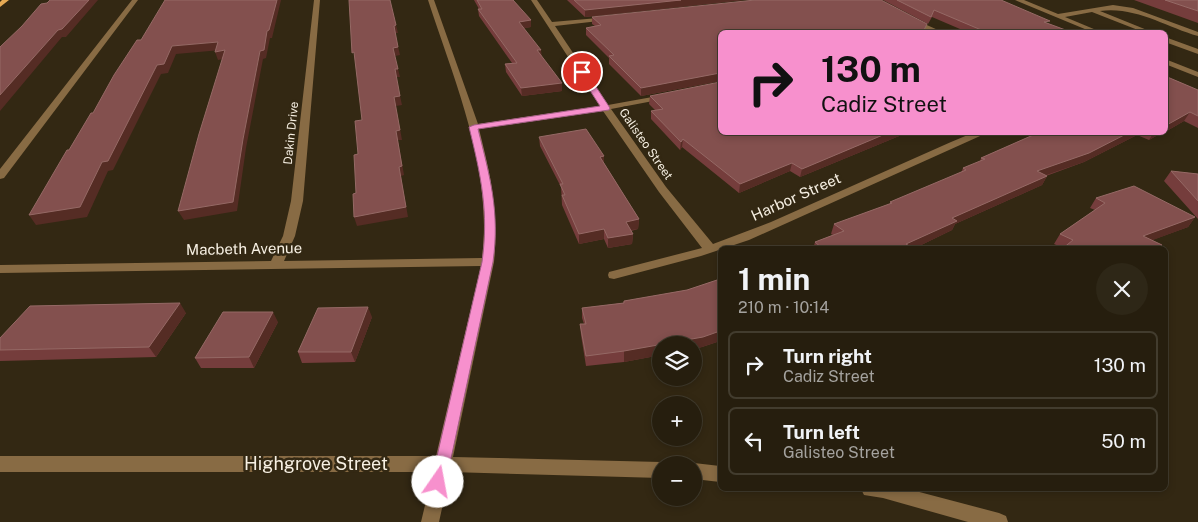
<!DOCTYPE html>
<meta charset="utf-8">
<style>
:root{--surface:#261e0e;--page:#2e2717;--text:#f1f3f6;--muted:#a4a29e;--line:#423c2e}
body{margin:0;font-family:"Public Sans",sans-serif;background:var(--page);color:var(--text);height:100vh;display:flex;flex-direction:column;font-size:19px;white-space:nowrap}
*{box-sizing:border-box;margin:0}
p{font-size:16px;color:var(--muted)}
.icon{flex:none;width:28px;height:28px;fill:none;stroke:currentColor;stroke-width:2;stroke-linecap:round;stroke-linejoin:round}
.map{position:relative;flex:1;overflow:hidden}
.drawer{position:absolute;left:718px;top:246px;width:450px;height:245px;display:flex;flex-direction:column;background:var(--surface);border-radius:8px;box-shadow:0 2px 8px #0003,0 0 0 1px var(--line)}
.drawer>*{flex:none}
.guide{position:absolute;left:718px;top:30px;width:450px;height:105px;border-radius:8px;box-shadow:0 2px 8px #0003,0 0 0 1px var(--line);background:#f790cd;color:#111;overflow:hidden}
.buttons{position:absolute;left:652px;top:336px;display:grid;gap:10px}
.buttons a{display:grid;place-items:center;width:50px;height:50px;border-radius:50%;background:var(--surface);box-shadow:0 2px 8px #0003,0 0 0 1px var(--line);font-size:25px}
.pin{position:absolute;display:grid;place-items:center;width:42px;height:42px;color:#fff;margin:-21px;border:2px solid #fff;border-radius:50%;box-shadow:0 1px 5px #0007}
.me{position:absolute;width:55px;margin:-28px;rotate:12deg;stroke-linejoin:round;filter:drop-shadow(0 0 4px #0008)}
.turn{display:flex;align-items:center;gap:18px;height:105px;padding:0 20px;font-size:22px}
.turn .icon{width:65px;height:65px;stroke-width:2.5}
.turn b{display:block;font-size:35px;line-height:42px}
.round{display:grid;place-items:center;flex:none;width:52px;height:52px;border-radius:26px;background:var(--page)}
.head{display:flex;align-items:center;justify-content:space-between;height:85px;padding:0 20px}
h1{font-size:30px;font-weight:700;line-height:38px}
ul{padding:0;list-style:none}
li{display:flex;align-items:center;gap:15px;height:68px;margin:0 10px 8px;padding:0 10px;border:2px solid var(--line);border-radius:8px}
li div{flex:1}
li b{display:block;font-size:19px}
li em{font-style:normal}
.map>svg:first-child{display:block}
</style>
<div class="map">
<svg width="1198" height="522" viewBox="0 0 1198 522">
<rect width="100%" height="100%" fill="#332813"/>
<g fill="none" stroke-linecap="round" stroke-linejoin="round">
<!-- minor -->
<path fill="#886b44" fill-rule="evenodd" d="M132 0H138L4 178 0 179V169Z
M314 0H320L303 201 295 236 284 261 482 258C493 169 455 83 428 0H434L478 124 600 106 531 0H537L552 22 610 17 611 18 608 20 555 26 608 105 669 94V98L611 109 666 187 713 244 771 222 951 142 975 132H989L749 240 701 256 614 279 609 278 608 275 609 272 702 248 659 192 603 111 479 129C491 177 499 212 494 262L453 457 661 462 667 465H661V478L450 472 439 522H421L433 472H0V456H436L481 266 0 273V265L271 261 283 236 291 201Z
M1015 0H1024L1058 14 1113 5 1133 8 1198 32V36C1166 27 1135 6 1100 11L1152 32H1143L1092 12 1065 17 1101 32H1092Z
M911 18 938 30 939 32H930L909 21 908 20Z
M1165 37 1198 49V54L1165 42Z
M1165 59 1198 72V77L1165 64Z
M694 463 720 466V482L694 479V465H689Z
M861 489H908L999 513 1006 516 1008 522H968L883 498 864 495Z"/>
<!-- major -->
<path fill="#e6aa54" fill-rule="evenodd" d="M2 0H9L0 7V2Z"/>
</g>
<!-- wall -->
<path fill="#753d3c" d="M474 0H513L531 27 524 28 562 91 522 96 506 72 505 64 512 63 479 16 478 9H479Z
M567 0H743L585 17Z
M883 0H1001L1049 24 1071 32H967L932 17 928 24Z
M1134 0H1198V23Z
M592 17 720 32V81L641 96 609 64V58L586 35V28L595 26 592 24Z
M1165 76 1198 90V128L1184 121 1165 132Z
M650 96 904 134 800 177 790 171 739 193 682 147 680 150 651 119V111L655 110 649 104Z
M1040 132H1163L1149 140 1137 135 1084 162 1046 176H1047L1042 185 955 224 952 230 913 249H813L815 242 833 235 831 234 834 224 890 204V202L961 173 963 168 980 162 981 158Z
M539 137 604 156V163L639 219 638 229 631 231 633 234 632 244 608 248 604 239 579 244 562 205 561 187 540 146Z
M1171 171 1198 174V219L1164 181Z
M1096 198 1195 217 1188 227 1152 240 1162 245 1160 249H1062L1063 248 1054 244 1060 234 1095 210 1090 208Z
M720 279V341L702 347 694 349V345H661V355L624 362 586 366 581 335 580 324H584L582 318V308L623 303 624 301 687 290Z
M186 313 156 357 0 361V338Z
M372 317 355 362 302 363 298 352Z
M278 322 254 368H201L195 358Z"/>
<!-- shaded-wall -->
<path fill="#552c24" d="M89 0H98L66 37H62L0 111V95L58 30Z
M277 0H281L272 38H270L266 58 263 59 246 148 237 211 184 220 178 211 243 139 260 51Z
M681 0H743L585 17V10Z
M531 20V27L520 29 519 22Z
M396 25 398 33H395L400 55 395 56 393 48 394 26Z
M218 42 221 50 176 54 168 73 161 74 113 170 108 171 87 217 36 225 29 215 102 162 157 65 172 46Z
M225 50 228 58 218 60 215 52Z
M537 50H541L542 57Z
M395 69H398L400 77H396Z
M720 73V81L641 96V88Z
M562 83V91L522 96 521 88Z
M400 96 402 105 396 106 402 140H398L404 175 401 176 408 217 357 226 354 217 399 167 394 97Z
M1190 112 1184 121 1165 132V126Z
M890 132H905L904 134 800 177 802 169Z
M1130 132H1139L1137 135 1084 162 1032 180 1037 171Z
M1154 132H1163L1149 140Z
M683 139 682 147 680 150 681 142Z
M604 156V165L600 157Z
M792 163 790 171 739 193 740 184Z
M1047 176 1042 185 955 224 952 230 913 249H904L906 244 952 218Z
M1195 217 1188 227 1137 246 1143 236Z
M639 219 638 229 626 231V222Z
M604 229V239L579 244V234Z
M633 234 632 244 608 248V238Z
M180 303 186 313 156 357 149 347Z
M368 307 372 317 355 362 351 352Z
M273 312 278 322 254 368 249 357Z
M720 331V341L702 347 694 349V345H661V355L624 362V351Z"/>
<!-- building -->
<path fill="#83504e" stroke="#956965" d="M50 0H89L62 29 58 30 0 95V47L22 26 41 4 47 3Z
M165 0H277L269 30 267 31 264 50 260 51 243 139 233 202 178 211 199 134 225 50 215 52 218 42 172 46 164 64 157 65 108 161 102 162 80 207 29 215 67 150H69L91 113H93L114 75 137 40H141Z
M349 0H390L396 25 394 26 398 47 393 48 398 69H395L400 96 394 97 400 130 396 131 402 166 399 167 406 207 354 217 353 194 356 193 354 155 358 154 355 121 362 120 354 52 352 53Z
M477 0H513L531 20 519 22 541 50H537L562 83 521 88 505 64 517 63 478 9H482Z
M574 0H681L585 10Z
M755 0H881L927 24 923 32H720V73L641 88 609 56 614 55 586 28 601 25 592 17Z
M897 0H1001L1050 21 1044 22 1071 32H986L934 10 931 17Z
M1165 0H1198V11Z
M1165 76 1198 90V116L1190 112 1165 126Z
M720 82V132H890L802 169 792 163 740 184 683 139 681 142 651 111 663 109 650 96Z
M586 129 604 156 600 157 639 219 626 222 633 234 608 238 604 229 579 234 562 195H565L560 184H563L539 137Z
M1040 132H1130L1089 153 1037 171 1047 176 952 218 957 221 906 244 911 247 908 249H823L815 242 844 231 834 224 892 203 890 202 966 170 963 168 985 159 981 158Z
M1171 171 1198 174V201Z
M1134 186 1195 217 1143 236 1162 245 1158 249H1062L1073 240 1060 234 1105 203 1096 198Z
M720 279V331L703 337 624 351 586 356 580 324H586L582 308 624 303V301L687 290Z
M180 303 149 347 0 350V338L30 306Z
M368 307 351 352H298L318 308Z
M223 312H273L249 357 195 358Z"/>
<!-- route -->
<path fill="#f790cd" stroke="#a15e85" d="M582 69 585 70 610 108 609 110 478 129C490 177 500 212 493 262L446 482 444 487 438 489 433 487 431 482 482 262C489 212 481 176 469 127L474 125 600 106 578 72Z"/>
<g text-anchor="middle" stroke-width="5" stroke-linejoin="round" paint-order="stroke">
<!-- far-street labels -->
<g font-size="12" fill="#f7f0e3" stroke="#332813">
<text transform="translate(291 133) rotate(-84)" y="4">Dakin Drive</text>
<text transform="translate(646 144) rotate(55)" y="4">Galisteo Street</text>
</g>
<!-- street labels -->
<g font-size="15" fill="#f7f0e3" stroke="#332813">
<text transform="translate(796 197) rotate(-24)" y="5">Harbor Street</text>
<text transform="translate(244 249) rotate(-1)" y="5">Macbeth Avenue</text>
</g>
<!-- near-street labels -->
<g font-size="18" fill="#f7f0e3" stroke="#332813">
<text x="316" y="470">Highgrove Street</text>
</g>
</g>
</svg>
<div class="buttons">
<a><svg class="icon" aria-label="layers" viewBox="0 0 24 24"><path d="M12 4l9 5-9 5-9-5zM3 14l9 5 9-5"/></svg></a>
<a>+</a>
<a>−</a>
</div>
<div class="pin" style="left:582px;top:72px;background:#d93025"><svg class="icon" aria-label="arrive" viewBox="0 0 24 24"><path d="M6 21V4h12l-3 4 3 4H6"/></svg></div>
<svg class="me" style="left:438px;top:482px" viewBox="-20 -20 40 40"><circle r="19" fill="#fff"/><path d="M0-13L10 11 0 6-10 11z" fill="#f790cd"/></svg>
<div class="guide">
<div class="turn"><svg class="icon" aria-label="right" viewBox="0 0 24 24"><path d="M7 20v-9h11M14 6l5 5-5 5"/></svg><div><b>130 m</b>Cadiz Street</div></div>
</div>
<section class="drawer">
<div class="head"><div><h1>1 min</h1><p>210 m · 10:14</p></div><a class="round"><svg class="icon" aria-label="close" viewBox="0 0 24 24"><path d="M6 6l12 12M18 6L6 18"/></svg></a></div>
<ul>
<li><svg class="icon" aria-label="right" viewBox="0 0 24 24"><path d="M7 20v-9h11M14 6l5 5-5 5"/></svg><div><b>Turn right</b><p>Cadiz Street</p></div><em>130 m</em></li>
<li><svg class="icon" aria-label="left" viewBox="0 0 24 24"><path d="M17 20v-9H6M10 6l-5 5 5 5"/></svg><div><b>Turn left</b><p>Galisteo Street</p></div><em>50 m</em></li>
</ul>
</section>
</div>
